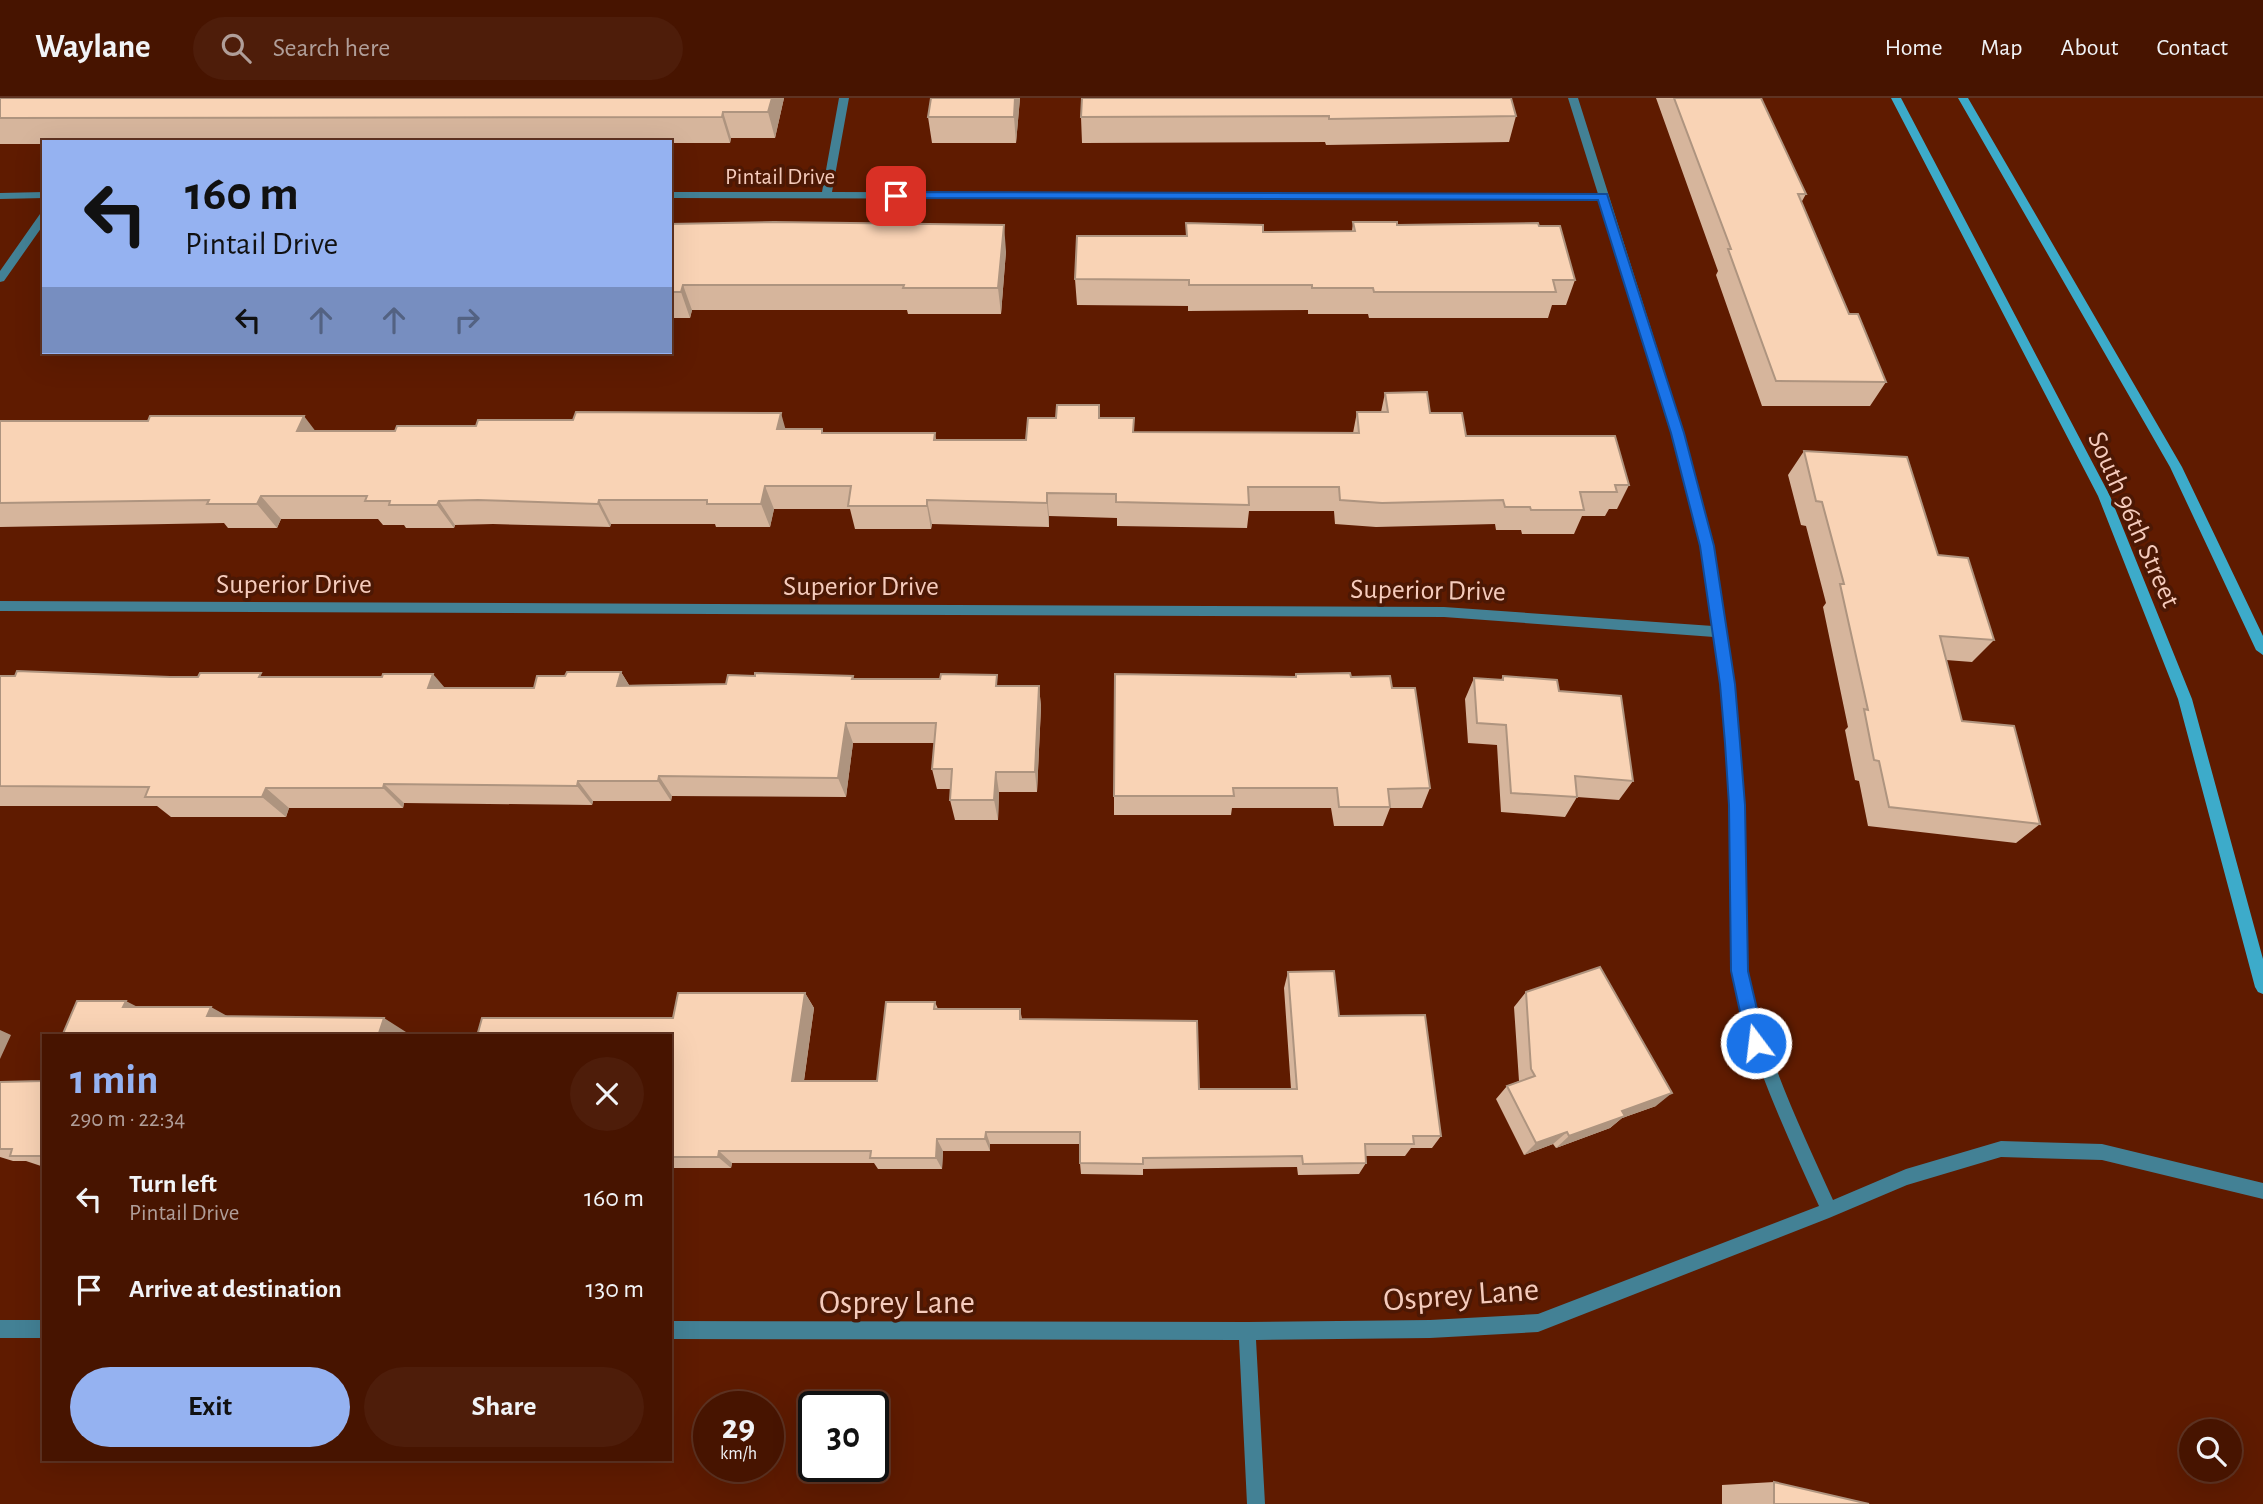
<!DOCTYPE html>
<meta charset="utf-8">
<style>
:root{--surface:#471400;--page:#4e1d0a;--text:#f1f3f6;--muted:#b09e99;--line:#5f3322;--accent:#95b2f1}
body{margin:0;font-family:"Alegreya Sans",sans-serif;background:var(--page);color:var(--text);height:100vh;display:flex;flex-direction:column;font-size:26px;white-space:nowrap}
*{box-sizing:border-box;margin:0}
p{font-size:23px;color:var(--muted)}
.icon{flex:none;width:38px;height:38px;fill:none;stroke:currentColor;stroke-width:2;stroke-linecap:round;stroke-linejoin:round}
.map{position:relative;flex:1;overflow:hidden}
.sheet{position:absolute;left:42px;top:936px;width:630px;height:427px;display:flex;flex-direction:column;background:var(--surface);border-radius:0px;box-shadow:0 7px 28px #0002,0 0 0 2px var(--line)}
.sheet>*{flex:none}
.banner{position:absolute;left:42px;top:42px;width:630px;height:214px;border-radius:0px;box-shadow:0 7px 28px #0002,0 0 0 2px var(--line);background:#95b2f1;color:#111;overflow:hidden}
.controls{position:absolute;left:2179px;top:1321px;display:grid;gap:14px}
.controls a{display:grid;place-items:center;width:63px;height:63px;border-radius:50%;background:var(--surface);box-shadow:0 7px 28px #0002,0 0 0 2px var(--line);font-size:35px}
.speed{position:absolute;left:693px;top:1293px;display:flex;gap:14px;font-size:35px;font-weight:700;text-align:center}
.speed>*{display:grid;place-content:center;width:91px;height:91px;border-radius:50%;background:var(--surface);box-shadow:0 7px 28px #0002,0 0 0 2px var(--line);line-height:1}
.speed small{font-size:18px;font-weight:400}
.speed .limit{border:4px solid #111;border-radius:10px;background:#fff;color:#111}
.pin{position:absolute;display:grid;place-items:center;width:60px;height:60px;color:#fff;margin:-30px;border-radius:14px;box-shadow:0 4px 10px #0006}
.me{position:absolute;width:77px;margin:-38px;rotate:345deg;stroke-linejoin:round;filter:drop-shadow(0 0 5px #0008)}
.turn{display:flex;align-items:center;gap:24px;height:147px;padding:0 28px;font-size:32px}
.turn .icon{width:91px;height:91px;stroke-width:2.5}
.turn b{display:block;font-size:49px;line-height:60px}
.lanes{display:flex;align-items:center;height:66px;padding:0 28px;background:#0003;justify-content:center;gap:35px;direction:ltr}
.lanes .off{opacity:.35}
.round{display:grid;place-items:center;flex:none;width:74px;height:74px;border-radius:37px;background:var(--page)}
.head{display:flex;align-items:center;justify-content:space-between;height:119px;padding:0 28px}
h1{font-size:42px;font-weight:700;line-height:52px;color:var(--accent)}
.action{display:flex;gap:14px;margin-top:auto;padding:14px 28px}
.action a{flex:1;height:80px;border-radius:42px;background:var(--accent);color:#111;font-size:28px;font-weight:700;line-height:80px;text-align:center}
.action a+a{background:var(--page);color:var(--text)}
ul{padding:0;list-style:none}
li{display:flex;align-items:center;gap:21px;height:91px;padding:0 28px}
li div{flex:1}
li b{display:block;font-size:26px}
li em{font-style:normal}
header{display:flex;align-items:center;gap:42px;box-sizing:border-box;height:98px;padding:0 35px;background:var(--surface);border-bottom:2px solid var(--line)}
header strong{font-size:33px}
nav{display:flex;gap:38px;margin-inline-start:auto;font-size:24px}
.search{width:490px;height:63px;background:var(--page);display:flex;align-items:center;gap:18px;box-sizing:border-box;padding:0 24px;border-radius:38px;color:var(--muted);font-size:26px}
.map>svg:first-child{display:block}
</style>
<header>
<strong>Waylane</strong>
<div class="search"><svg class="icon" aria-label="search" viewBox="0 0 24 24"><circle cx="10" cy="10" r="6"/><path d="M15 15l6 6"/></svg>Search here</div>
<nav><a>Home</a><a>Map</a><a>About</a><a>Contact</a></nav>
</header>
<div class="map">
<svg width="2263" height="1406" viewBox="0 0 2263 1406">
<rect width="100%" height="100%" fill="#5f1b00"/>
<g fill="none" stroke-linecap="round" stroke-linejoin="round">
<!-- street -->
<path fill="#438195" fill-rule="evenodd" d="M839 0H849L832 94 1598 96 1568 0H1578L1684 335 1713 448 1735 586 1742 673 1747 873C1764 954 1799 1027 1833 1102L1906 1071 2001 1043 2102 1046 2263 1085V1101L2102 1062 2001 1059 1907 1087 1829 1120 1538 1234 1430 1240 1256 1242 1265 1406H1247L1239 1242 670 1241V1223L1247 1224 1430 1222 1538 1216 1819 1108C1784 1031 1749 956 1731 873 1730 761 1731 650 1714 539L1444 519 0 513V503L1444 509 1713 528 1701 448 1672 335 1600 102 670 100V94H822Z
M44 94V100L0 101V95Z
M44 115V126L4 183 0 184V173L40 116Z
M0 1222H44V1240H0Z"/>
<!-- secondary -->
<path fill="#3dabca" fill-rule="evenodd" d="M1891 0H1901L2110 398 2192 601 2263 861V896L2258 894 2255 889 2178 601 2098 398Z
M1958 0H1968L2182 369 2263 538V557L2256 552 2170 369Z"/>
</g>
<!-- wall -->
<path fill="#d6b59c" d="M0 0H784L775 40H731L730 45H670V44H44V46H0Z
M1020 0 1016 45H932L928 19Z
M1656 0H1761L1806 96 1801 105 1849 216 1886 284 1870 308H1762L1716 177 1718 173Z
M1516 18 1509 44 1326 47 1325 44 1082 45 1081 19Z
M1353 124 1397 127 1539 128 1575 182 1566 207H1552L1548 220H1369L1368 216H1308V212L1188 213V208L1077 207 1075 181 1186 138V125L1263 134 1352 133Z
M670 126 1006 153 1001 216H908L907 212H692L690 220H670Z
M1385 295 1430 315 1466 338 1629 387 1617 411H1609L1605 418H1582L1574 436H1522L1521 432H1496L1495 426 1376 429 1335 426 1334 413H1249L1247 430 1117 428V420L1049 418V429L932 426 931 431H855L850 411H774L770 429H716L715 426H611L610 429 493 426 455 427 454 430H406L404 427H383L378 421H281L277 430H228L224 425 0 429V323H148L315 333 822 331 823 335H935L936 342H1026L1056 320 1099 307V320L1134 334 1353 335 1357 314H1381Z
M1804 353 1938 457 1994 542 1972 564 1946 562 1962 623 2040 726 2016 745 1868 728 1859 683 1855 682 1845 632 1848 629 1823 509 1826 505 1806 428 1801 427 1788 377Z
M621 574 629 587 726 586 755 578H853L854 581 999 588H1039L1041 609 1037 694H999L998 722H955L950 702 951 691H937L932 671 934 645H853L846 699 672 698 671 703H593L592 707 404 705 403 710H289L286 719H171L157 708H0V578L265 579 445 590H534L565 578Z
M1296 576 1351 579 1430 690 1422 710H1390L1383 728H1334L1331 710H1232L1231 717H1114V698L1295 579Z
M1503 578 1559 593 1633 683 1619 702 1577 699 1565 719 1501 714 1497 647 1468 645 1465 601 1474 580 1501 582Z
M1288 874 1339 918 1441 1038 1432 1050H1411L1405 1058H1366V1065L1359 1076 1298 1077 1297 1069 1143 1071V1077L1081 1076 1080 1065V1046H990V1053H943L942 1071H878L874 1065H732L731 1070H670V938L673 920 805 895 814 910 804 983H877L935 904 938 911H1020L1022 921 1199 991H1291L1284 890Z
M1526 894 1656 1008 1622 1020 1610 1030 1556 1050 1553 1046 1524 1057 1496 1001 1507 988 1519 983 1514 909Z
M44 978V1069L26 1063H13L0 1059V984L42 983Z
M1774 1384 1869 1406H1722V1387Z"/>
<!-- shaded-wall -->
<path fill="#ae947f" d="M772 0H784L775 40 768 14Z
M1015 0H1020L1016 45 1014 19Z
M723 14 731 40 730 45 722 19Z
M1004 127 1006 153 1001 216 998 190Z
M683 187 692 212 690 220 681 194Z
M781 315 788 340 777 331Z
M304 318 323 343 297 333Z
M765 388 774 411 770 429 761 406Z
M1047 395 1049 418V429L1047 405Z
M261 398 281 421 277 430 257 406Z
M599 402 611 426 610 429 598 406Z
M927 402 932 426 931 431 927 408Z
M439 403 455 427 454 430 437 407Z
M621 574 634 595 617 588Z
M433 576 451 597 428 590Z
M1039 588 1041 609 1037 694 1035 674Z
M846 625 853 645 846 699 838 680Z
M996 674 999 694 998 722 994 702Z
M659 678 672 698 671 703 658 683Z
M578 683 593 703 592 707 577 688Z
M384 686 404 705 403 710 383 690Z
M266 690 289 710 286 719 262 699Z
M805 895 814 910 802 996 792 983Z
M126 903 155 918 123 909Z
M211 909 238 924 207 918Z
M384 920 406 934 405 938H378Z
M0 932 11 937 0 961Z
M1672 995 1656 1008 1622 1020 1610 1030 1556 1050 1569 1038 1622 1013Z
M986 1034 990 1046V1053L985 1041Z
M1567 1034 1553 1046 1524 1057 1536 1045Z
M937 1041 943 1053 942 1071 936 1060Z
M719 1053 732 1065 731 1070 718 1059Z"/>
<!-- building -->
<path fill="#f9d3b5" stroke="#ae947f" stroke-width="2" d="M0 0H772L768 14H723L722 19 0 20Z
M931 0H1015L1014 19H928Z
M1082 0H1511L1516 18 1329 21V18L1081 19Z
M1674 0H1761L1806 96H1798L1849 216H1858L1886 284 1776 283 1728 151H1731Z
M774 124 1004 127 998 190H903L904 187H683L681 194H670V126Z
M1353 124H1397V127L1538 125 1539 128H1560L1575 182H1553L1556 194H1374L1373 190H1312V187H1189V182L1075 181 1077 138H1187L1186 125 1263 127V134L1355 133Z
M1427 294 1430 315H1462L1466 338H1615L1629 387H1615L1617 394H1580L1584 412H1531L1530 409H1505L1503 402 1382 405 1340 402 1339 389H1248L1249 407 1116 404V396L1047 395V405L927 402V408H848L851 388H765L761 406H707V402H599L598 406 478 402 439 403 437 407H389L390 403H365L367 398H261L257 406H207L209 402 0 405V323H148L150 318H304L297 333H395L397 328H476L478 322H573L576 314 781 315 777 331H822V335H935L934 342H1026L1028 320H1056L1057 307H1099V320H1134L1133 334 1359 335 1357 314H1388L1385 295Z
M1804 353 1907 359 1938 457 1968 460 1994 542 1940 538 1962 623 2014 628 2040 726 1889 709 1879 663 1874 662 1864 611 1868 612 1840 486H1844L1822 404 1816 403Z
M17 573 170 579H198L200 575H261L259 579H382L383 576H433L428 590H534L537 578H565L567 574H621L617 588 726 586 728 577 755 578V575L853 578 852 581H940L941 576 997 577 996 588H1039L1035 674H996L994 702H950L952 671H932L936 625H846L838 680 659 678 658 683H578L577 688 384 686 383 690H266L262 699H145L149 689 0 688V578H15Z
M1350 575 1351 579 1390 578 1392 590H1415L1430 690 1388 691 1390 709H1339L1337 690H1233L1234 698H1114L1115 576 1296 579V576Z
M1503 578 1557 582 1559 593 1621 598 1633 683 1575 678 1577 699 1511 695 1506 627 1477 625 1474 580 1503 582Z
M1600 869 1672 995 1622 1013 1625 1018 1569 1038 1567 1034 1536 1045 1507 988 1535 978 1531 971 1526 894Z
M1334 873 1339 918 1425 917 1441 1038H1413L1414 1046H1365L1366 1065 1303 1066 1302 1058 1143 1060V1066L1080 1065V1034H986L985 1041H937L936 1060H870L871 1053H719L718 1059H670V938H477L482 920H673L678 895H805L792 983H877L886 904H935L934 911H1020V921L1197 923 1199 991H1297L1288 874Z
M77 903H126L123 909H211L207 918 384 920 378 938H62Z
M44 978V1058H10L12 1051H0V984L42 983Z
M1774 1384 1869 1406H1774Z"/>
<!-- route -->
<path fill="#1a73e8" stroke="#114b97" stroke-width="2" d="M896 94 1607 96 1684 335 1714 448 1735 586 1740 645 1745 707 1748 873 1765 945 1762 951 1756 954 1750 951 1747 945 1731 873 1729 707 1725 645 1720 586 1700 448 1671 335 1598 102 892 100 890 98Z"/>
<g text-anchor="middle" stroke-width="7" stroke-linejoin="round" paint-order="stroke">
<!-- far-street labels -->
<g font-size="23" fill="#f5cbbc" stroke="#4c1804">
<text x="780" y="86">Pintail Drive</text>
</g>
<!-- street labels -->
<g font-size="28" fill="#f5cbbc" stroke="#4c1804">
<text transform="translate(2135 421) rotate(66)" y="10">South 96th Street</text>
<text x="294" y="495">Superior Drive</text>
<text x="861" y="497">Superior Drive</text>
<text transform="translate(1428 491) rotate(1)" y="10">Superior Drive</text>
</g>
<!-- near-street labels -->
<g font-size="33" fill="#f5cbbc" stroke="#4c1804">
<text transform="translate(1461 1195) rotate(-4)" y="12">Osprey Lane</text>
<text x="897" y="1215">Osprey Lane</text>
</g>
</g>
</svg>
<div class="controls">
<a><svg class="icon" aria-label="search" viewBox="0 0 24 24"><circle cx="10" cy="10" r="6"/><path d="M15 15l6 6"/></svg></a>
</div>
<div class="speed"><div>29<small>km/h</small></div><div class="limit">30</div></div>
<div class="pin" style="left:896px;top:98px;background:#d93025"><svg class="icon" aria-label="arrive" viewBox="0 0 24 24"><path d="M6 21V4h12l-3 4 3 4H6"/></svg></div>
<svg class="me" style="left:1756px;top:945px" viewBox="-20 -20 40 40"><circle r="17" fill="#1a73e8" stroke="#fff" stroke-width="3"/><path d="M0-11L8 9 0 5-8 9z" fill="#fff"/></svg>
<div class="banner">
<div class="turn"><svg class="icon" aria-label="left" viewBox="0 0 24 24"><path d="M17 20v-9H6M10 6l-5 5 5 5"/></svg><div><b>160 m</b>Pintail Drive</div></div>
<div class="lanes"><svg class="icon" aria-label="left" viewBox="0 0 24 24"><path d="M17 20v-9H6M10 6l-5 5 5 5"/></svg><svg class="icon off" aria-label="ahead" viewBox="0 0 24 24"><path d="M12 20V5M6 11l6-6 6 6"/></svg><svg class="icon off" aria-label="ahead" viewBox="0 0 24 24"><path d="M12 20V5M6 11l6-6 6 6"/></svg><svg class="icon off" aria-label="right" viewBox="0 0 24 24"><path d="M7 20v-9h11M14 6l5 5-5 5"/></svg></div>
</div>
<section class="sheet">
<div class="head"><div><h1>1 min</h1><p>290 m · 22:34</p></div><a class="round"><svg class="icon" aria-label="close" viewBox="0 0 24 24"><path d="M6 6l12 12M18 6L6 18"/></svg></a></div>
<ul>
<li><svg class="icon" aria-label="left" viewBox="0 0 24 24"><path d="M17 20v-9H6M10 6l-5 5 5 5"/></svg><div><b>Turn left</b><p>Pintail Drive</p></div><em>160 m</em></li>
<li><svg class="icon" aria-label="arrive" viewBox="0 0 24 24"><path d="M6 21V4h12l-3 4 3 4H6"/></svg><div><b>Arrive at destination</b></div><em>130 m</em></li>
</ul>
<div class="action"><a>Exit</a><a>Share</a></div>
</section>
</div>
